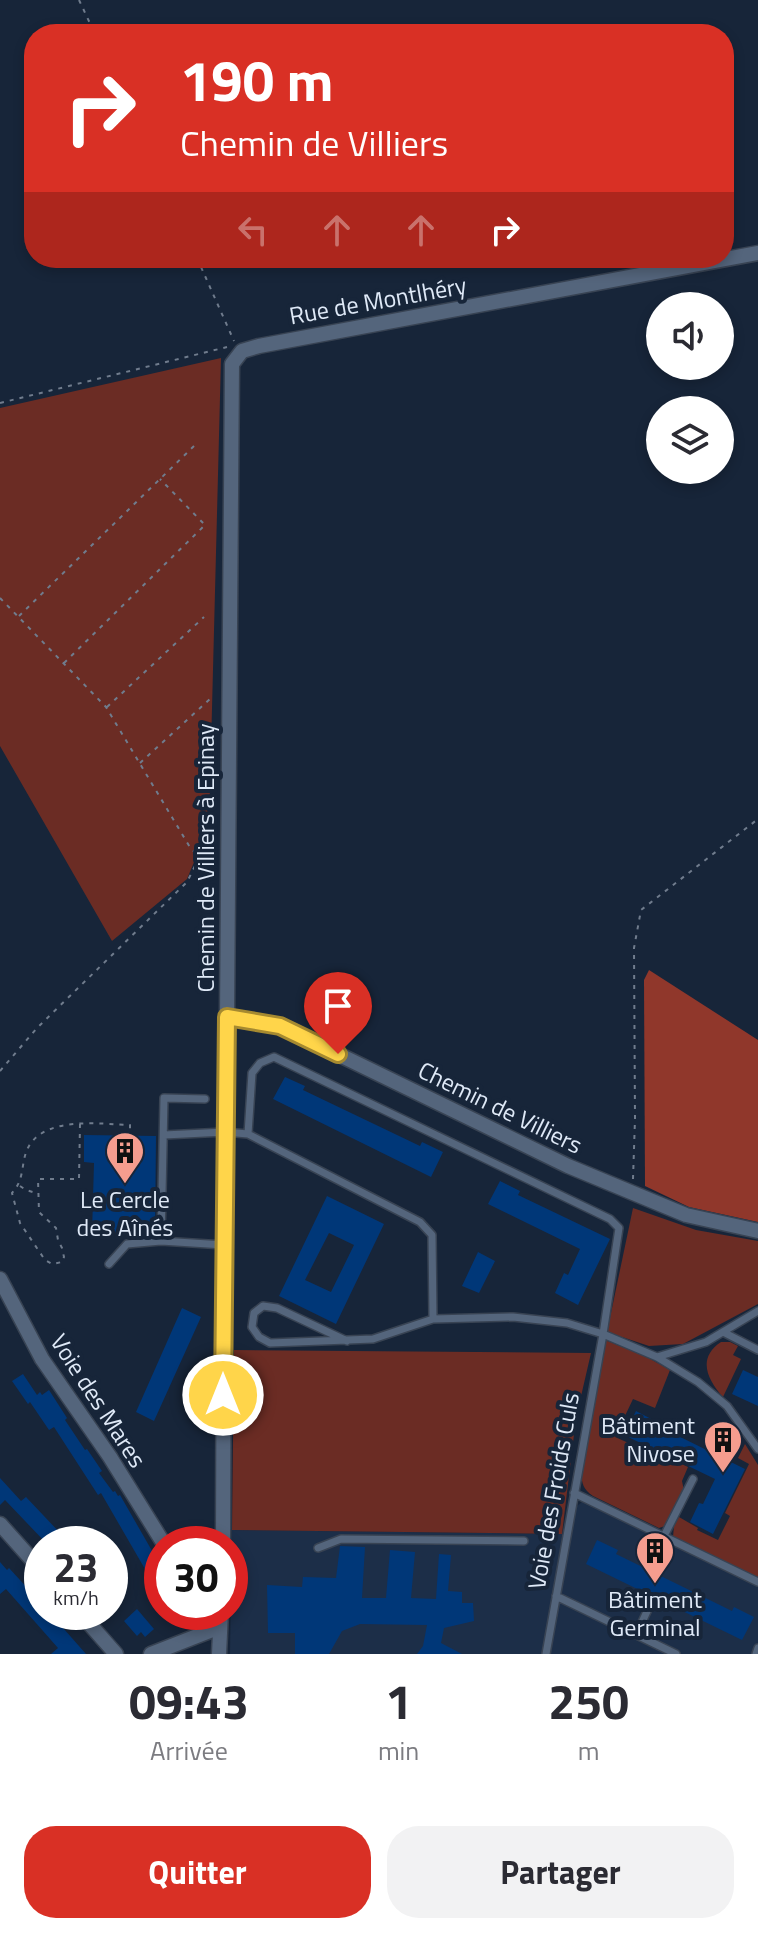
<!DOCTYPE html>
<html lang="fr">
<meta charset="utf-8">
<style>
:root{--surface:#fff;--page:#f2f2f3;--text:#2b2b33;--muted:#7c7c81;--accent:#d93025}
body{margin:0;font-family:"Titillium Web",sans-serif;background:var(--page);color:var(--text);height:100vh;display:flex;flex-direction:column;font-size:30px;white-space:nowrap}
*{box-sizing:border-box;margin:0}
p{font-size:26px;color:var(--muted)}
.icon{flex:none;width:44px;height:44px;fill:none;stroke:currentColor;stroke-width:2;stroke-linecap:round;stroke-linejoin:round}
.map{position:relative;height:1654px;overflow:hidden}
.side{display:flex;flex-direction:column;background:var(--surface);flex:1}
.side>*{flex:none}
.guide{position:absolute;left:24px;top:24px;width:710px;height:244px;border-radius:32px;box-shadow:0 4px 12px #0003;background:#d93025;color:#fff;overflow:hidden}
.fabs{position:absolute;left:646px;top:292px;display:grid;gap:16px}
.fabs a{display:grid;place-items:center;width:88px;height:88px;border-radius:50%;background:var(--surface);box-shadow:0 4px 12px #0003;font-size:40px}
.speed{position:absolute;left:24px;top:1526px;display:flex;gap:16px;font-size:40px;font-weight:700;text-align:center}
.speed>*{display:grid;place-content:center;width:104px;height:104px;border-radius:50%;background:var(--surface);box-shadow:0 4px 12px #0003;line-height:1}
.speed small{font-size:20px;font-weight:400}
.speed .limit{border:12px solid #d22;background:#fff;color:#111}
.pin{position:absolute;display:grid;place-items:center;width:68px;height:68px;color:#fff;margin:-82px -34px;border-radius:50% 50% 50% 0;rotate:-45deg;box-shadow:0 0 8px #0007}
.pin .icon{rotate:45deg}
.me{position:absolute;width:88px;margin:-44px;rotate:0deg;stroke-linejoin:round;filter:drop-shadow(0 0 6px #0008)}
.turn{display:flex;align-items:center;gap:28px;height:168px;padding:0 24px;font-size:36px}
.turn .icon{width:104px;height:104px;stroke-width:2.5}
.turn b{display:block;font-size:56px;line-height:68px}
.lanes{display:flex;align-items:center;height:76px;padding:0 24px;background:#0003;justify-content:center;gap:40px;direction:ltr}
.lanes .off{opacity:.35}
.eta{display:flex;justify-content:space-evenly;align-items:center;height:136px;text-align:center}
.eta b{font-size:48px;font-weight:700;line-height:56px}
.action{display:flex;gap:16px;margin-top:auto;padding:16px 24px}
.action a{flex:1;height:92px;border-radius:32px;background:var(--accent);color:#fff;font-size:32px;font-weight:700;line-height:92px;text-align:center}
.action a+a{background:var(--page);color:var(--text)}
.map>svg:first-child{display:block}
</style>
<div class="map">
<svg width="758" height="1654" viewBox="0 0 758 1654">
<rect width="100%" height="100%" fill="#172539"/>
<!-- built -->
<path fill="#1c2e48" d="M582 1502H589L758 1584V1654H230L232 1530 562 1534 572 1530 577 1506Z"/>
<!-- green -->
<path fill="#6b2c24" d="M221 358 209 826 187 879 112 941 0 746V408Z
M633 1208 696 1230 758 1241V1304L683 1344 649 1346 607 1332Z
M605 1340 645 1356 670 1370 655 1408 633 1399 615 1437 640 1448 643 1445 688 1467 682 1481 684 1491 665 1526 659 1528 593 1496C583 1489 582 1484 581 1472Z
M721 1342H730L738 1346 733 1355 741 1359 723 1397C707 1379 697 1358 721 1342Z
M234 1350 591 1353 576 1418 562 1534 232 1530Z
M745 1444 758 1465V1578L673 1537 674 1526 679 1517 698 1528 697 1530 718 1540 730 1516 725 1513 749 1464 738 1458Z"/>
<!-- forest -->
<path fill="#90372b" d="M649 970 758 1040V1222L689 1207 645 1186 644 980Z"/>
<!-- building -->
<path fill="#003778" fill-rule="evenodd" d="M285 1077 305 1086 303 1090 420 1146 422 1142 443 1152 431 1177 273 1099Z
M84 1135 156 1136 155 1233H140V1235H105V1233H92L94 1163 84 1162Z
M500 1181 520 1191 518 1195 610 1239 578 1305 555 1293 564 1273 568 1275 580 1249 488 1204Z
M327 1196 384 1224 336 1324 279 1296ZM329 1233 354 1245 331 1292 305 1280Z
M478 1252 495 1261 479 1293 462 1286Z
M182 1308 201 1317 154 1421 136 1412Z
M743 1370 758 1377V1406L732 1394Z
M23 1374 37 1395 40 1392 42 1395 49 1390 67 1418 65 1420 85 1450 87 1449 102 1471 99 1473 113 1492 115 1491 118 1496 120 1495 159 1563 157 1564 160 1570 149 1576 101 1493 98 1495 54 1427 49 1430 30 1402 28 1404 12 1381Z
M636 1411 655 1421 654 1424 745 1469 713 1534 690 1522 699 1503 703 1504 715 1479 624 1435Z
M0 1478 21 1501 26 1497 61 1534 51 1544H47L5 1500 0 1505Z
M597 1540 618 1550 616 1554 732 1611 734 1607 754 1617 742 1640 586 1564Z
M340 1546 365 1547 362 1598H386L390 1550 415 1552 411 1598 436 1599 439 1554 451 1555 448 1591 462 1592V1603H473L474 1621 444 1628 441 1643 462 1654H417L423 1646 427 1625 360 1624 342 1631 329 1654H295V1633H268L267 1585 302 1587 303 1577 336 1578Z
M0 1562 7 1570 9 1568 42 1604V1612H49L86 1654H51L58 1648 6 1589 0 1594Z
M137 1609 154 1629 145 1637 141 1632 137 1636 124 1621Z"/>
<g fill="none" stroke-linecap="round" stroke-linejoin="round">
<defs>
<path id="lane" d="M248 1134 252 1073 260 1063 274 1057 610 1219 619 1228 603 1334 546 1654
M164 1135 225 1132 248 1134 420 1222 432 1235 433 1319
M161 1241 164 1098 205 1099
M109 1264 127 1244 161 1241 224 1245
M723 1332 758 1350
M347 1341 277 1308 263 1306 254 1313 252 1327 259 1337 270 1343 373 1339 433 1319 513 1317 567 1323 603 1334 657 1357 698 1382 727 1406 758 1449
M657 1357 706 1342 758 1311
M574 1493 758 1582
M664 1536 693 1479
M318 1548 341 1539 524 1541
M556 1596 676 1654
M636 1635 650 1605
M756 1654 758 1648"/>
<path id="street" d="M227 1017 280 1026 568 1166 686 1215 758 1231
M0 1279 42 1359 110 1457 164 1544
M0 1524 42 1571
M223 1544 224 1245 227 1017 232 364 242 351 259 346 758 253
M79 1612 116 1654
M202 1612 205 1616 220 1627
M151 1654 220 1627
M219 1654 221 1612"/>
</defs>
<!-- lane casing -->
<use href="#lane" stroke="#384353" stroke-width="10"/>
<!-- street casing -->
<use href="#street" stroke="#384353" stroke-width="17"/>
<!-- path -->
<path stroke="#707c8d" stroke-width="2" stroke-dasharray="4 6" stroke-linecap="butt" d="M79 0 95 34
M197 258 234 341
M0 403 227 347
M0 598 106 707 191 849 200 856
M19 616 195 445
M64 663 205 525 160 479
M107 707 204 617
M140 763 210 699
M0 1071 37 1028 187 882 200 856 213 850
M80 1124 79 1179H38L39 1212 56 1228 58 1240 62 1248 64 1257 62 1262 52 1264 45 1260 20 1223 12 1193C26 1178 20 1161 29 1146 47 1116 100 1124 130 1125V1129
M633 1179 635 1119 634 948 641 910 758 819
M20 1186 26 1190 36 1193"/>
<!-- lane -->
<use href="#lane" stroke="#54657c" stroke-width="7"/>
<!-- street -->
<use href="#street" stroke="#54657c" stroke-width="14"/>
</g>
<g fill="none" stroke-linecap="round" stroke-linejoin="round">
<defs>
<path id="route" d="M223 1395 227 1017 280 1026 338 1054"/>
</defs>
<!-- route casing -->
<use href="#route" stroke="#a68a30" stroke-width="20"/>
<!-- route -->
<use href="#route" stroke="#ffd54a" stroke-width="14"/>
</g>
<!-- icons -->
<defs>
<symbol id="building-pin" viewBox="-11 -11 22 30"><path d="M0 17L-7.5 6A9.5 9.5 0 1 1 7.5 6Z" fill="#f59d8e" stroke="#172539"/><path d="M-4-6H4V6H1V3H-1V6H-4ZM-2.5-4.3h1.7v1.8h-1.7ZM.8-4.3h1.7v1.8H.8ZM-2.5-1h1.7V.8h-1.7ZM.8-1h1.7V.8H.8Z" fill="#111"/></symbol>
</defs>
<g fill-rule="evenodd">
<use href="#building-pin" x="103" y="1129" width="44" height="60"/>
<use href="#building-pin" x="701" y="1418" width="44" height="60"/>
<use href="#building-pin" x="633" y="1529" width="44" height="60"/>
</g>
<g text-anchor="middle" stroke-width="8" stroke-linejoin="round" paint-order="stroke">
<!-- street labels -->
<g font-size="24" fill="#dfe9f7" stroke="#172539">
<text transform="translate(378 301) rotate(-10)" y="8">Rue de Montlhéry</text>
<text transform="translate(206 858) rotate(-90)" y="8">Chemin de Villiers à Epinay</text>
<text transform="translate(500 1108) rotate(26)" y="8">Chemin de Villiers</text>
<text transform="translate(98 1401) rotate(57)" y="8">Voie des Mares</text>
<text transform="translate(554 1491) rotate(-80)" y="8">Voie des Froids Culs</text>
</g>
<!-- poi labels -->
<g font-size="24" fill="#dfe9f7" stroke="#172539">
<text x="125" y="1208">Le Cercle<tspan x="125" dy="28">des Aînés</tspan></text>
<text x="695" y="1434" text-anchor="end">Bâtiment<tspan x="695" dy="28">Nivose</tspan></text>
<text x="655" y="1608">Bâtiment<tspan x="655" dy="28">Germinal</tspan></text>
</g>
</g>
</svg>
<div class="fabs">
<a><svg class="icon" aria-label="sound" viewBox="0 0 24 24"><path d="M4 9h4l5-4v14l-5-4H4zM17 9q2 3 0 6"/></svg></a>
<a><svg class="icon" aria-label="layers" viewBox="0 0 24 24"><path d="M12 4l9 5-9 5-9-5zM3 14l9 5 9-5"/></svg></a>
</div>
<div class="speed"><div>23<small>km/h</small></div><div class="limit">30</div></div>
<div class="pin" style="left:338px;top:1054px;background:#d93025"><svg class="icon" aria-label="arrive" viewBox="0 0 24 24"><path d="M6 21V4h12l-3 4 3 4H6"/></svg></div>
<svg class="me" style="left:223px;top:1395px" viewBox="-20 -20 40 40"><circle r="17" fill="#ffd54a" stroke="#fff" stroke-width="3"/><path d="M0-11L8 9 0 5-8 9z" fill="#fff"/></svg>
<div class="guide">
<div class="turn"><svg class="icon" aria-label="right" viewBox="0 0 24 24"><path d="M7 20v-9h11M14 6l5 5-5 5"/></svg><div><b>190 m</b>Chemin de Villiers</div></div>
<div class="lanes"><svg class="icon off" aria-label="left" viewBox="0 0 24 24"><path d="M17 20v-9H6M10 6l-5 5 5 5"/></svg><svg class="icon off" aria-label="ahead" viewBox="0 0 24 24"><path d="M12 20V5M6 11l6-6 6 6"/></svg><svg class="icon off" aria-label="ahead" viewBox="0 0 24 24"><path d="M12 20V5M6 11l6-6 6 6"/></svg><svg class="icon" aria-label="right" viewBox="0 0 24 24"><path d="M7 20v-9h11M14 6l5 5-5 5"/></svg></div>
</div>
</div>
<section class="side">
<div class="eta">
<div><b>09:43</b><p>Arrivée</p></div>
<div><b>1</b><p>min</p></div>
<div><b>250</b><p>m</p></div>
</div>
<div class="action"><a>Quitter</a><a>Partager</a></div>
</section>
